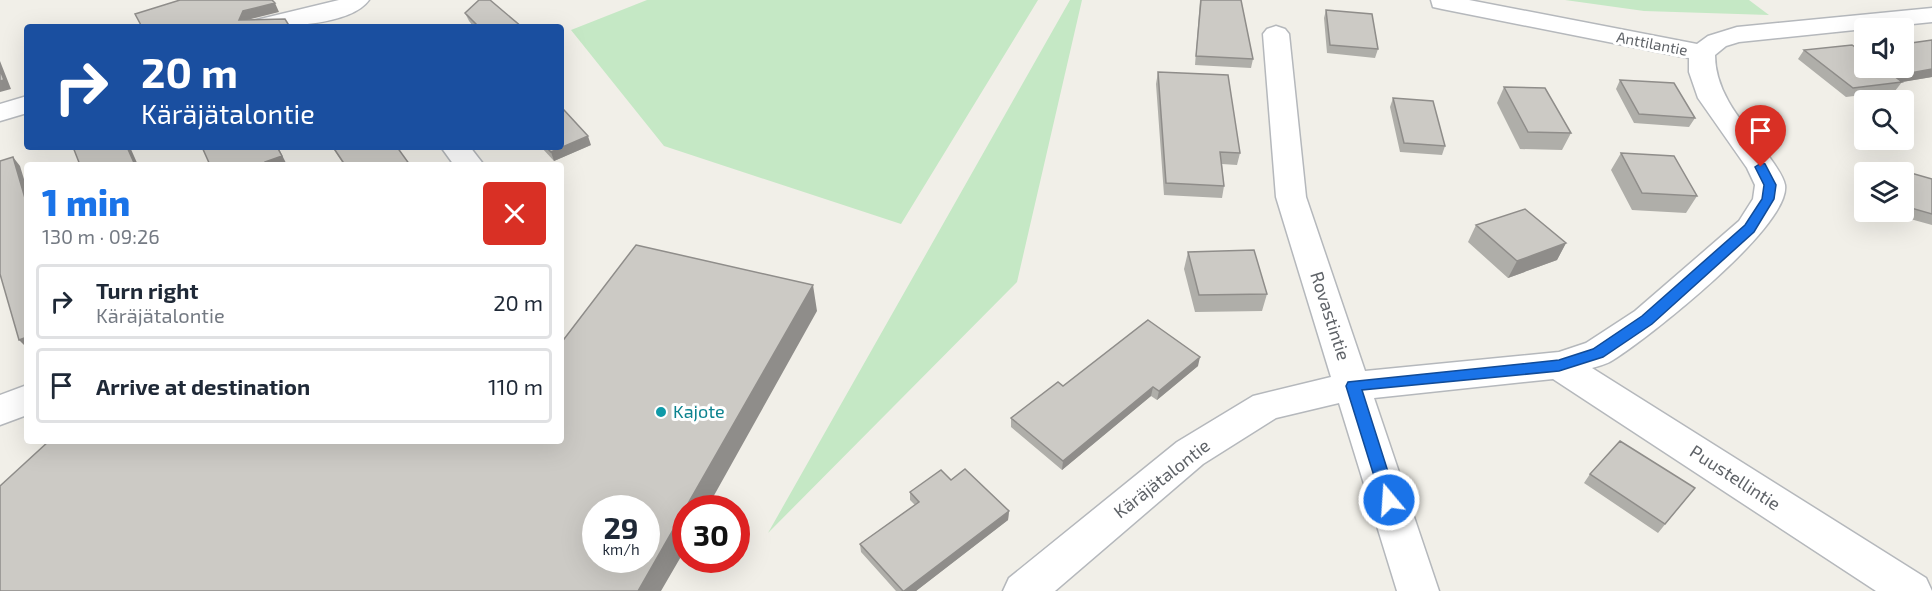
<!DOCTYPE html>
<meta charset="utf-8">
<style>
:root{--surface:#fff;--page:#f2f2f3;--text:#1f2937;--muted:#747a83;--line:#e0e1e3;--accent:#1a73e8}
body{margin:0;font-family:"Exo 2",sans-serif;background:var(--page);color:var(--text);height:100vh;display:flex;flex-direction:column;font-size:22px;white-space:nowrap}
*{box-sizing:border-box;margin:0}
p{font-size:20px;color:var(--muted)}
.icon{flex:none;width:33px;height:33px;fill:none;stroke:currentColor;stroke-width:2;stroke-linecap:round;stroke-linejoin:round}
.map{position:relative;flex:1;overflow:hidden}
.side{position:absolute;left:24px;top:162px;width:540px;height:282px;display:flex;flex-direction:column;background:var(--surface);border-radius:6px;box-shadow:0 6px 24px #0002}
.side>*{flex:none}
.banner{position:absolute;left:24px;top:24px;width:540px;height:126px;border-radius:6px;box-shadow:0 6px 24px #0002;background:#1a4fa0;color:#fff;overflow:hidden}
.controls{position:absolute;left:1854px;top:18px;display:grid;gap:12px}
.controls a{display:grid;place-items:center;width:60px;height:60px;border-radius:6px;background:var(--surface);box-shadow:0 6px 24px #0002;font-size:30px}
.speed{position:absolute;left:582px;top:495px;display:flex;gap:12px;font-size:30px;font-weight:700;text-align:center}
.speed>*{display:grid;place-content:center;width:78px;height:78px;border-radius:50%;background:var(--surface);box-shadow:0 6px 24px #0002;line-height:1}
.speed small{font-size:15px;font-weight:400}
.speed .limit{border:9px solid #d22;background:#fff;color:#111}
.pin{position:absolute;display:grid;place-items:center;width:51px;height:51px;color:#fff;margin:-62px -26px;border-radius:50% 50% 50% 0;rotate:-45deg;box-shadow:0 0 6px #0007}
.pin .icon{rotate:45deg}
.me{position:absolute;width:66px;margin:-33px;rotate:342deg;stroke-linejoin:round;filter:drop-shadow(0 0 4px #0008)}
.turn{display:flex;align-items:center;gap:21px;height:126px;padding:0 18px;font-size:27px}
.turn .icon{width:78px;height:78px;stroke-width:2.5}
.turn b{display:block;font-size:42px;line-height:51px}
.round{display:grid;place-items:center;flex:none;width:63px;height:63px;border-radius:6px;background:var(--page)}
.headline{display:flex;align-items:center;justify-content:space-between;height:102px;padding:0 18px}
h1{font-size:36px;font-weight:800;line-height:45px;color:var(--accent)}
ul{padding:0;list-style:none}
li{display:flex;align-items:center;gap:18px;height:75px;margin:0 12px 9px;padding:0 6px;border:3px solid var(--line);border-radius:6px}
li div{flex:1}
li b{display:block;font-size:22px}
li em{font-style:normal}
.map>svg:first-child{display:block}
</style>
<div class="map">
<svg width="1932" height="591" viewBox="0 0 1932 591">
<rect width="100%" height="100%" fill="#f1efe8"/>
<!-- green -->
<path fill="#c5e8c5" d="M647 0H1038L901 224 664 146 571 30Z
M1070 0H1082L1017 282 768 533Z
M1565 0H1749L1769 15 1644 11Z"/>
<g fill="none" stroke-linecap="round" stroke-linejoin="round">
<defs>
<path id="street" d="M339 0H369C350 27 275 27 245 27L248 22Z
M1431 0H1469L1697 44 1708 36 1737 27 1932 8V22L1739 42 1726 46 1715 55C1715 94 1744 124 1767 154 1773 162 1783 175 1785 185 1791 226 1647 339 1613 360 1607 364 1599 366 1592 368L1926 578 1932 591H1876L1553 379 1374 398 1439 591H1397L1339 403 1276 418 1203 464 1055 591H1003L1009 578 1177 442 1253 396 1331 377 1276 197 1263 34 1267 29 1276 26 1285 29 1289 34 1306 197 1365 371 1559 352 1586 343 1635 311 1739 221 1753 199 1755 185 1747 168 1698 98 1689 72V58L1442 9 1433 7Z
M27 96V113L0 121V104Z
M441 147H470L484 165H454Z
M27 385V415L0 425V395Z"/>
</defs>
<!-- street casing -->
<use href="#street" stroke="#b5b8bc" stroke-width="3"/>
<!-- street -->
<use href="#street" fill="#fff" fill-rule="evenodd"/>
</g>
<!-- wall -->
<path fill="#afaea9" d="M1200 0H1241L1253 59 1251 68 1195 65Z
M1326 10 1378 49 1375 58 1327 53 1324 18Z
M465 13 522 27 473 26 469 21Z
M1804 50 1861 51 1932 77 1902 82 1895 91 1846 97 1798 59Z
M1158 72 1240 153 1237 165 1222 164 1224 186 1222 198 1164 195 1156 84Z
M1620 80 1695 118 1689 127 1634 123 1616 89Z
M1504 87 1571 133 1562 150 1520 149 1497 103Z
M1393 98 1445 146 1442 155 1400 152 1390 107Z
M591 145 554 161 541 147H561Z
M332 147H397L410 165H344Z
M1621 153 1697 196 1686 213 1632 210 1611 170Z
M1883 165 1932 179V225L1885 212H1904V172H1878Z
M1476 225 1566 243 1557 260 1508 278 1468 242Z
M1188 252 1267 294 1262 311 1195 312 1184 269Z
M1198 366 1157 400 1151 396 1062 470 1011 427V418L1063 386Z
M1590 474 1695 488 1658 533 1584 483Z
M951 480 1009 511 1008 520 916 591H896L861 552 860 544 915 505 910 500V492Z"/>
<!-- shaded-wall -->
<path fill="#8f8d8a" d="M275 3 279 12 247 20H239L243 11Z
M0 61 11 89 0 92Z
M1932 69V77L1902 82 1894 76Z
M561 71 564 80 561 82Z
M588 136 591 145 554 161 551 152Z
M127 147H130L138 165H135Z
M278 147 287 165H266L265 162Z
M13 157 20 166 27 189V205Z
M1566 243 1557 260 1508 278 1517 261Z
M813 285 817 311 707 508H686V548L661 591H638Z
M27 337V348L19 340Z
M1200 357 1198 366 1157 400 1159 391Z
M1153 387 1151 396 1062 470 1063 461Z
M1009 511 1008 520 916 591H904Z"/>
<!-- building -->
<path fill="#cccac5" stroke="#8f8d8a" stroke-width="1.5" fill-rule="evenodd" d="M180 0H272L275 3 243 11 239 20 285 19 290 27H142L135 14Z
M479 0H490L522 27H469L476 24 465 13Z
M1201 0H1241L1253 59 1196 56Z
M1326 10 1372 14 1378 49 1330 45Z
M1932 40V69L1894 76 1902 82 1853 88 1804 50 1852 45 1861 51H1864V68H1904V44Z
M0 70 4 80 0 81Z
M1158 72 1228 75 1240 153 1220 152 1224 186 1166 183Z
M1620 80 1674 83 1695 118 1639 114Z
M1504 87 1545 88 1571 133 1528 132Z
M1393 98 1433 101 1445 146 1404 143Z
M564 110 588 136 551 152 546 147H561V112Z
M73 147H127L135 165H80Z
M202 147H277L282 156 265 162 266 165H210Z
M333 147H397L410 165H345Z
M1621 153 1674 156 1697 196 1642 193Z
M13 157 27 205V337L19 340 0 274V161Z
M1883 165 1932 179V214L1904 206V172H1883Z
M1525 209 1566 243 1517 261 1476 225Z
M636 245 813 285 638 591H0V486L49 441H561V343ZM596 508H646V560H596Z
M1254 250 1267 294 1199 295 1188 252Z
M1148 320 1200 357 1159 391 1153 387 1063 461 1011 418 1058 382 1063 386Z
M1620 441 1695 488 1665 524 1590 474Z
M965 469 1009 511 904 591H903L860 544 919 502 910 492 941 470 951 480Z"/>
<!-- route -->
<path fill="#1a73e8" stroke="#114b97" stroke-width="1.5" d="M1761 163 1765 164 1776 185 1774 199 1754 232 1652 324 1603 357 1559 371 1362 390 1397 500 1395 505H1383L1346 386 1348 382 1559 360 1593 349 1642 316 1745 225 1762 199 1764 185 1755 167Z"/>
<!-- markers -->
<circle fill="#0f9aa8" stroke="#fff" stroke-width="2" cx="661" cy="412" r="6"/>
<g text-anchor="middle" stroke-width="6" stroke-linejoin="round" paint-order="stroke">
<!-- far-street labels -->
<g font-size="15" fill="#5f6368" stroke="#fff">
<text transform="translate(1652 44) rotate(11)" y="5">Anttilantie</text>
</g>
<!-- street labels -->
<g font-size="18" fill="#5f6368" stroke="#fff">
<text transform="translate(1330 316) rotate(72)" y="6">Rovastintie</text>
<text transform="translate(1735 478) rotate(33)" y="6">Puustellintie</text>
<text transform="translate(1162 479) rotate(-38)" y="6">Käräjätalontie</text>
</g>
<!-- culture labels -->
<g font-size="18" fill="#0d838f" stroke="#fff" text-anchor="start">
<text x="673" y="418">Kajote</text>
</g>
</g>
</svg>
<div class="controls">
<a><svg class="icon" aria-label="sound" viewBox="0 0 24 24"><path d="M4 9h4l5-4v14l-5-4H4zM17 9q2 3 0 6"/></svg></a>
<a><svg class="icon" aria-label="search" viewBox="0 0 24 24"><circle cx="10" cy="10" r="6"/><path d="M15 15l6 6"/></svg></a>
<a><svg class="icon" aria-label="layers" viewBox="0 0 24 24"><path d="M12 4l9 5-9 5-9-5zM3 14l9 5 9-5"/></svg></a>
</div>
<div class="speed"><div>29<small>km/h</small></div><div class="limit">30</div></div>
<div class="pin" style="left:1761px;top:167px;background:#d93025"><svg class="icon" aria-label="arrive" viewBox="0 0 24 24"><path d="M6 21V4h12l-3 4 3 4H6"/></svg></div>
<svg class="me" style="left:1389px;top:500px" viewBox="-20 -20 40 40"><circle r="17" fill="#1a73e8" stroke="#fff" stroke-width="3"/><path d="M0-11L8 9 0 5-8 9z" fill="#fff"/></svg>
<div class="banner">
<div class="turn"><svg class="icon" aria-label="right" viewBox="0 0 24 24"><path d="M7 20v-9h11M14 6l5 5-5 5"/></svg><div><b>20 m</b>Käräjätalontie</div></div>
</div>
<section class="side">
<div class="headline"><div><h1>1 min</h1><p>130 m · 09:26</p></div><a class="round" style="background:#d93025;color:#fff"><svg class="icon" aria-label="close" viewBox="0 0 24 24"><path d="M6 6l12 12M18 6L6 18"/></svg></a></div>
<ul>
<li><svg class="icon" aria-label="right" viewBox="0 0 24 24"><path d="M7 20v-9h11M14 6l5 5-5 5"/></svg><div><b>Turn right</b><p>Käräjätalontie</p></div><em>20 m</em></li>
<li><svg class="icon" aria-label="arrive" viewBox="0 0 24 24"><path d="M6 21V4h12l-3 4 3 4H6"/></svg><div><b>Arrive at destination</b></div><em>110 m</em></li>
</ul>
</section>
</div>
